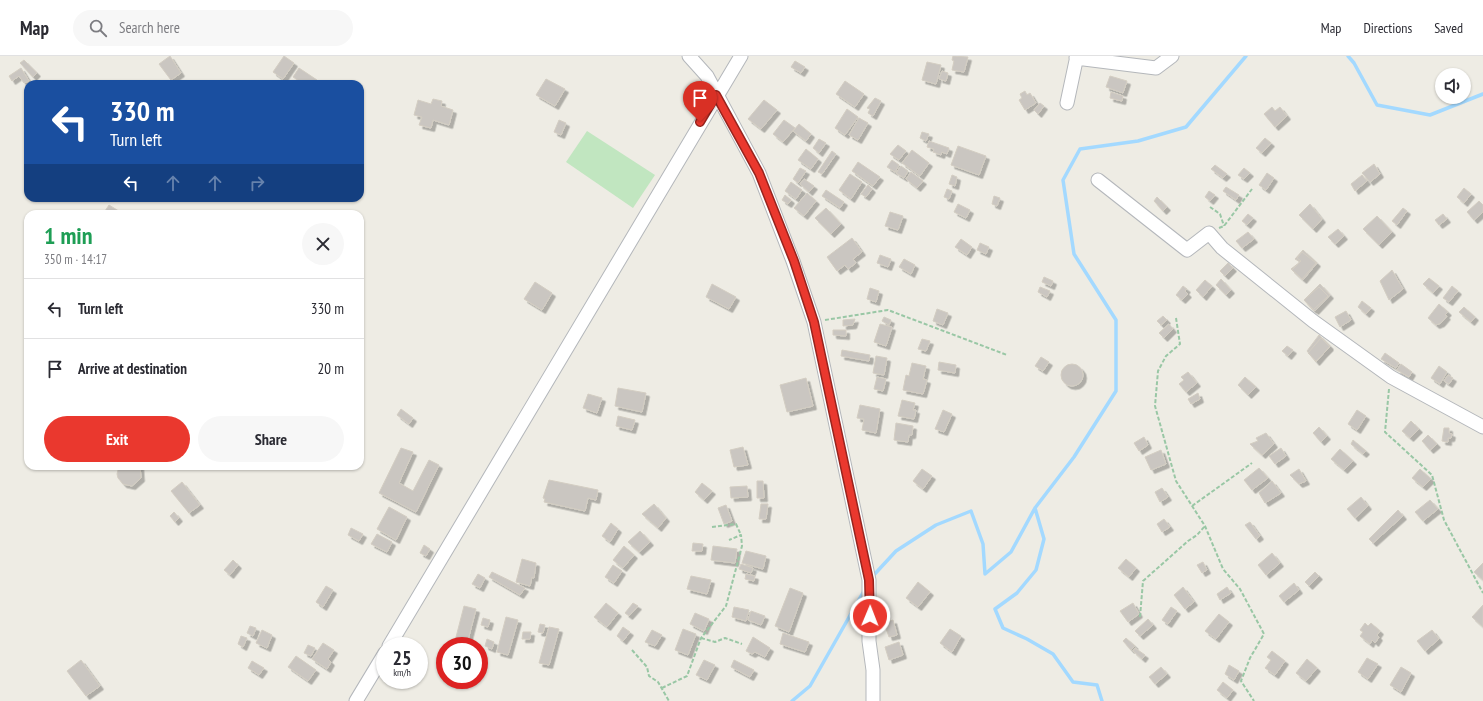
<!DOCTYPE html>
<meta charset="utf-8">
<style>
:root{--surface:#fff;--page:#f7f7f7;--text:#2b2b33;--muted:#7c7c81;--line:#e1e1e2;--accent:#ea382e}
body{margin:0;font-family:"PT Sans Narrow",sans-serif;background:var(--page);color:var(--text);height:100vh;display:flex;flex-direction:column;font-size:15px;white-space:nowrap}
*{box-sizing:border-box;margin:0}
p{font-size:13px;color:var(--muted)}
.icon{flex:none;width:22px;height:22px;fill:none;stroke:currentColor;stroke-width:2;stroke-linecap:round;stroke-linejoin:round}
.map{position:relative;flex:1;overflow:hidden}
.panel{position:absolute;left:24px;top:154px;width:340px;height:260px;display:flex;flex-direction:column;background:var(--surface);border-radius:12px;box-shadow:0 1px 3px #0004}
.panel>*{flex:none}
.banner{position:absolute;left:24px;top:24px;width:340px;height:122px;border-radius:12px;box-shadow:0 1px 3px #0004;background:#1a4fa0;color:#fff;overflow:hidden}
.buttons{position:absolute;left:1435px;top:12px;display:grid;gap:8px}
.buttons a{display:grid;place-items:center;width:36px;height:36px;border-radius:50%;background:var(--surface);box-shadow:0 1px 3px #0004;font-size:20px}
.speed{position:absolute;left:376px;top:581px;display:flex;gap:8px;font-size:20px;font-weight:700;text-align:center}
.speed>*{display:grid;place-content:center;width:52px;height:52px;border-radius:50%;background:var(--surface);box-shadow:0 1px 3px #0004;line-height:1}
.speed small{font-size:10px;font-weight:400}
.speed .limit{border:6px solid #d22;background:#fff;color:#111}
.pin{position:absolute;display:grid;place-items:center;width:34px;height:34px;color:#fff;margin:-41px -17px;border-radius:50% 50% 50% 0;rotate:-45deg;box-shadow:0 0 4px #0007}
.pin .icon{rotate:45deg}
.me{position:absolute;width:44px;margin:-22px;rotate:1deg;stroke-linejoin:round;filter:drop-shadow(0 0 3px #0008)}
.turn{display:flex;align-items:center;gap:14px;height:84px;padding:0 20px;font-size:18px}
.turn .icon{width:52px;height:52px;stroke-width:2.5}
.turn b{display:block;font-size:28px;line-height:34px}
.lanes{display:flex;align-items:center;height:38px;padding:0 20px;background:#0003;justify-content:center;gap:20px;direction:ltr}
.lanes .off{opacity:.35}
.round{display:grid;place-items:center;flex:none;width:42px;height:42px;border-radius:21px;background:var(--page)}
.head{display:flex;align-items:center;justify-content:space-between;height:68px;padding:0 20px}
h1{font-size:24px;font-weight:800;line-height:30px;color:#1e9e55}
.cta{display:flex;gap:8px;margin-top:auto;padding:8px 20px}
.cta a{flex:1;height:46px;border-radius:24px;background:var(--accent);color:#fff;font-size:16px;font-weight:800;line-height:46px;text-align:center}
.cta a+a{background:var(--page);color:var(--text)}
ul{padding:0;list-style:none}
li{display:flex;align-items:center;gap:12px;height:60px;padding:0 20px;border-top:1px solid var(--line)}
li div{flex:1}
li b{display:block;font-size:15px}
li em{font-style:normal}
header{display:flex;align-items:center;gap:24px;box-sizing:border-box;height:56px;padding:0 20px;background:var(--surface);border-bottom:1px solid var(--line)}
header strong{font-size:19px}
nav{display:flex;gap:22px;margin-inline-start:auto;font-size:14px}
.search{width:280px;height:36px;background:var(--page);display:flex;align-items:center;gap:10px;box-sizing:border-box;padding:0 14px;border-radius:22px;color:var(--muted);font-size:15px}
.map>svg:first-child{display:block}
</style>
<header>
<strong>Map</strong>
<div class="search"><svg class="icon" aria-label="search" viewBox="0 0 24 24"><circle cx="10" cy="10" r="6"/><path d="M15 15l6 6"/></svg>Search here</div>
<nav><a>Map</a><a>Directions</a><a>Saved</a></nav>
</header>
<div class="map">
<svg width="1483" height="645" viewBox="0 0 1483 645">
<defs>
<filter id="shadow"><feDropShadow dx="3.5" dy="3.5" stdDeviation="0" flood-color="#0004"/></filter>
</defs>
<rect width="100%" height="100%" fill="#eeece4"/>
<!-- green -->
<path fill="#c1e6c0" d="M587 75 655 119 633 152 566 106Z"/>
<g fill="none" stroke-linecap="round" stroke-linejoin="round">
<!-- stream -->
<path stroke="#a3d9ff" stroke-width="3.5" d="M1348 0 1354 7 1377 49 1430 59 1483 38
M1035 452 1044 483 1036 514 1017 537 995 553 1003 572 1027 583 1053 598 1073 626 1097 629 1102 645
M872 521 896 495 936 469 971 455 983 488 985 518 1011 496 1035 452 1074 401 1116 335V264L1074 198 1063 124 1080 93 1138 85 1186 71 1246 0
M792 645 810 630 865 533"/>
</g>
<!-- building -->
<path fill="#cac6c1" stroke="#d3cdc2" filter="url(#shadow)" d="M170 0 181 17 171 24 159 8Z
M284 0 294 7 283 23 273 16Z
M953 0 968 1 964 16 952 14 954 5 952 4Z
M24 4 37 17 33 21 20 7Z
M795 5 805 11 801 17 791 11Z
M927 6 941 9 936 28 922 24Z
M21 12 29 25 24 27 19 20 12 25 9 20Z
M299 12 317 24 314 28H297L299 25 293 21Z
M942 15 948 17 946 25 939 23Z
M1110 20 1127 25 1123 37 1106 31Z
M546 23 565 33 555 50 536 39Z
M845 25 864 38 855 51 836 38Z
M1025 35 1027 39 1030 37 1036 47 1025 54 1019 44 1022 42 1020 38Z
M1111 36 1123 40 1122 45 1110 42Z
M875 42 881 45 873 60 868 57 870 53 867 52Z
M433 43 442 45 441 50 453 54 449 69 433 64 431 72 419 69 422 61 414 59 418 44 431 48Z
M764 44 777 54 761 73 748 63Z
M1040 47 1044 50 1038 58 1034 54Z
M1272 51 1275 55 1280 51 1287 60 1275 71 1264 58Z
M847 53 858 61 845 79 835 72Z
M859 62 868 67 858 84 849 79Z
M559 64 566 67 561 79 554 76Z
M784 64 795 72 783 86 773 78Z
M799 68 811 78 806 85 793 75Z
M922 76 929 78 926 85 920 82Z
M1265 82 1271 87 1262 97 1256 92Z
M819 83 826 87 819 97 813 92Z
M929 85 949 92 947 98 942 96 941 99 933 96 934 93 927 91Z
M898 89 906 95 899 104 890 98Z
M958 90 986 100 979 119 951 109Z
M806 93 818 103 811 113 798 104Z
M912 94 929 107 920 120 902 107Z
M832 95 836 98 822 118 818 116Z
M892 104 899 109 895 116 887 111Z
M858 106 880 121 873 130 852 115Z
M1374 108 1380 118 1370 126 1362 117Z
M1215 109 1227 118 1223 122 1211 113Z
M901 110 908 115 904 122 896 117Z
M800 112 806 115 798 127 793 123Z
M1244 112 1250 117 1244 123 1238 119Z
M911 116 923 125 917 132 906 123Z
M1267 117 1274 122 1266 134 1259 129Z
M850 118 862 126 851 143 839 134Z
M952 119 957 121 955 130 949 128Z
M1362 119 1367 125 1355 135 1351 128Z
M804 123 814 130 809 136 800 128Z
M791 126 802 134 796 143 785 135Z
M868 129 872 133 866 141 861 138Z
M1226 131 1239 139 1236 144 1223 135Z
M1464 132 1471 138 1464 147 1457 141Z
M947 133 952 135 949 143 944 141Z
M826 134 844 146 840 152 822 140Z
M1209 135 1215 139 1210 145 1205 141Z
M807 137 816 145 804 160 794 152Z
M785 139 791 144 788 148 782 144Z
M994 140 1000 142 997 150 992 148Z
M1157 141 1167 151 1163 155 1154 145Z
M1479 145 1483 149V156L1474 164 1467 156Z
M958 148 970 154 966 162 954 156Z
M1310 148 1322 163 1313 173 1299 159Z
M109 149 122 157 121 158H103Z
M826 152 841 168 831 178 815 162Z
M1403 152 1407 155 1397 169 1392 165Z
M890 156 903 160 898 174 885 170Z
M1248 158 1253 162 1247 169 1242 165Z
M1443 158 1447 163 1439 169 1435 164Z
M1377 160 1392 176 1379 189 1363 173Z
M1338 173 1344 180 1335 188 1328 181Z
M1248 176 1254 183 1242 192 1236 185Z
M852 182 862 196 853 203 856 207 848 213 845 209 837 215 827 201Z
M961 183 972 191 967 199 955 191Z
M980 187 989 191 986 198 977 194Z
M1303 194 1317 207 1303 224 1291 213 1300 206 1295 203Z
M1302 196 1316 207 1302 223 1292 214 1301 205 1297 202Z
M880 199 891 203 888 211 877 207Z
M904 203 915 209 911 218 899 211Z
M1228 207 1233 212 1225 220 1220 215Z
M1392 214 1403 233 1389 244 1380 225Z
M1044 221 1053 225 1051 230 1042 226Z
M1429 222 1439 230 1433 237 1423 228Z
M1221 223 1231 234 1226 239 1216 229Z
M1205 224 1212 230 1203 241 1196 234Z
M535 226 552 237 542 254 524 243Z
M712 228 736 241 729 253 706 241Z
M1320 228 1330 239 1315 255 1304 244Z
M1183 230 1187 233 1185 235 1188 238 1182 244 1176 239Z
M1452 230 1458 235 1449 246 1443 242Z
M1040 231 1050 235 1047 241 1038 236Z
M1319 231 1328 240 1313 254 1304 244Z
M870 232 879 235 876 246 867 243Z
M1362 245 1371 252 1366 258 1358 251Z
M1439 248 1448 256 1445 259 1447 260 1441 267 1436 269 1428 262Z
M1464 251 1475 261 1471 266 1459 256Z
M937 253 948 257 943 269 933 265Z
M1346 255 1351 264 1340 271 1335 261Z
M1163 260 1167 264 1161 269 1157 265Z
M884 261 891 264 889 269 882 265Z
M855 263 853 269 843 270V264Z
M880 268 892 271 886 290 874 286Z
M1169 268 1173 273 1164 282 1159 277Z
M833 274H846V280L833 279Z
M1319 279 1330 290 1316 306 1307 295Z
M1321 282 1330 291 1316 305 1308 297Z
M922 283 930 285 926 295 918 293Z
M1287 290 1293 294 1288 300 1282 295Z
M842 294 870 299 869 305 841 300Z
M1385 297 1399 307 1396 312 1381 303Z
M876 300 887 302 884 319 873 317Z
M1041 301 1049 306 1043 315 1035 310Z
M939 306 956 309 955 317 938 314Z
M912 307 926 310 923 323 927 324 923 338 903 334 906 319 909 320Z
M1401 308 1412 316 1409 321 1397 314Z
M1061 319a11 11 0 1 1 22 0a11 11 0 1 1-22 0Z
M1439 310 1447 316 1440 328 1431 322Z
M1188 316 1197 327 1186 336 1179 328 1184 324 1181 321Z
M1448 319 1453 322 1449 328 1444 325Z
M877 321 886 323 883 335 874 333Z
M1245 321 1256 331 1248 339 1238 329Z
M806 322 813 350 787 356 780 329Z
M618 332 646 337 642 356 615 350Z
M1198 337 1200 343 1191 348 1188 343Z
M588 338 602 342 597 357 583 352Z
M902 344 915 347 913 354H916L914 363 898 360Z
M860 349 880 353 876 377 862 374 864 363 857 362Z
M401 353 413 362 409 368 397 359Z
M943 354 952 358 944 376 935 373Z
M1357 354 1366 360 1357 374 1348 368Z
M618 360 635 364 632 374 616 370Z
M1411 365 1419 373 1410 382 1402 375Z
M896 367 913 370 912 379H909L908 386 894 384Z
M1319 371 1327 380 1321 386 1313 377Z
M1444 372H1449V377L1452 378 1451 382H1448V386L1442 385Z
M1266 377 1274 388 1262 399 1250 388 1258 385 1256 382Z
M1428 379 1437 388 1430 394 1422 385Z
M1144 381 1148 389 1139 395 1134 387Z
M1353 384 1366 395 1363 398 1351 388Z
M743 391 748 409 734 411 730 394Z
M401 392 413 396 399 427 413 435 429 404 439 409 416 456 379 437Z
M1281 392 1286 400 1275 408 1269 400Z
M1340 393 1353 405 1344 414 1331 403Z
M1161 394 1166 408 1151 414 1145 401Z
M119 410H140L141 422 132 430 123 428 118 422 117 418Z
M1259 412 1268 422 1252 434 1244 424Z
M922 413 932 420 923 433 913 425Z
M1299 413 1306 425 1299 428 1290 419Z
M1420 413 1431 423 1423 431 1412 422Z
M549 424 598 434 596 444 588 442 585 455 544 446 545 443 543 442Z
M757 425H763L764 442H757Z
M1272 425 1281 437 1265 447 1259 437Z
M182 426 200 449 189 457 171 435Z
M702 427 712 435 704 444 695 436Z
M747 430 748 441 731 442 730 431Z
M1162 432 1168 441 1160 446 1155 436Z
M1361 441 1368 450 1355 462 1347 453Z
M1430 444 1438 453 1423 465 1415 456Z
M654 448 666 462 658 472 642 458Z
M761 448H768L766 463H759Z
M726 449 732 465 724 468 718 452Z
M389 451 407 461 396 484 377 473Z
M1398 454 1403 460 1373 487 1369 483Z
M174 456 179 462 175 466 170 460Z
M1164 463 1170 471 1162 476 1157 468Z
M1250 466 1260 480 1256 483 1245 469Z
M611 467 618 473 610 486 602 480Z
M351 472 363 478 359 485 348 479Z
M640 475 650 486 639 496 628 486Z
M377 478 392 486 387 496 371 488Z
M693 487 703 488 702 495H692Z
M424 489 430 493 426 500 420 497Z
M624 490 634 499 623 512 613 504Z
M713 490 737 493 735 507 711 504Z
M746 495 766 500 763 513 742 507Z
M1272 497 1280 507 1266 519 1258 509Z
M522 503 536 507 534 522 532 521 530 530 516 526Z
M1126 503 1136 512 1129 521 1118 512Z
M233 504 238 509 230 519 224 514Z
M1203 506 1207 514 1202 517 1197 509Z
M1483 507V524L1474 516Z
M741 508 753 512 751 517 739 513Z
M613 509 622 515 614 527 605 521Z
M492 516 525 532 520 539 489 521Z
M1315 516 1319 520 1309 530 1305 526Z
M478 518 485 522 480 532 472 528Z
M746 518 755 520 754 525 745 523Z
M691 520 711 524 707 538 687 533Z
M918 526 930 536 918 551 906 542Z
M1294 527 1299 534 1284 546 1279 540Z
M326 530 333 534 323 551 316 546Z
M1183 531 1194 546 1185 553 1174 539Z
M1227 531 1231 537 1220 544 1217 538Z
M790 532 803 537 789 576 775 570Z
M606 547 618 557 607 571 594 561Z
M633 547 638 550 629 560 625 557Z
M1133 547 1139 558 1128 566 1120 555Z
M1483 549V571L1472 561Z
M464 550 476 553 467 588 455 585Z
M734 551 749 554 746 565 732 561Z
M1171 551 1177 555 1168 568 1162 564Z
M751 555 765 560 761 569 748 564Z
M695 557 709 563 704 575 690 568Z
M1219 558 1229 566 1216 583 1205 575Z
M506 561 518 564 508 599 497 596Z
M483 562 490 564 488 571 481 569Z
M1148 563 1153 569 1140 580 1135 575Z
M893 564 897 579 889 581 884 567Z
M1365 567 1368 570 1371 567 1380 575 1377 579 1379 581 1375 587 1372 584 1370 588 1360 580 1363 576 1360 574Z
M540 568 545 569 543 577 538 576Z
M250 570 256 572 253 580 247 577Z
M549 571 559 573 549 609 539 607Z
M623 571 630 576 623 585 617 580Z
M683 573 696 578 688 599 675 594Z
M950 573 961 580 952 596 940 587Z
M262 574 272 579 267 592 256 587Z
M652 574 662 579 655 590 645 586Z
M1432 574 1439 583 1425 595 1417 585Z
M523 576H531L530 583H522Z
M783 577 809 586 805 596 780 588Z
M241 580 247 582 243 591 238 588Z
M753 581 770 592 765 601 755 596 752 598 746 595Z
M1126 582 1135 590 1131 594 1123 585Z
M487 583 494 586 492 593 485 590Z
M899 586 903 599 889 604 885 591Z
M323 587 334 594 328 603 331 606 327 613 312 603Z
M308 589 315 592 311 600 304 597Z
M1135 592 1145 599 1142 603 1133 595Z
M1272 595 1285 605 1275 619 1265 612 1271 604 1267 601Z
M296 600 316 614 308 625 288 611Z
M1367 602 1378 608 1368 623 1358 616Z
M1307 603 1317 612 1306 625 1296 617Z
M81 604 100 630 86 640 67 615Z
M704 604 715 609 707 624 696 619Z
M734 604 754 614 750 621 731 611Z
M252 605 264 612 259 619 248 612Z
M1229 609 1239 615 1234 624 1225 618Z
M1161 611 1167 618 1155 628 1149 621Z
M1401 611 1411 617 1401 636 1390 629Z
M1223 626 1233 634 1227 642 1217 634Z"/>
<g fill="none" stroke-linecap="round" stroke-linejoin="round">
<defs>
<path id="minor" d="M689 0 707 20 759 117 793 205 814 266 869 524V585L873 614V645
M1076 2 1156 12 1172 0
M1067 47 1077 0
M1098 124 1187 194 1209 177 1222 192 1313 265 1391 321 1483 371
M389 590 741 0
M356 645 385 597"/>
</defs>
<!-- minor casing -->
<use href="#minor" stroke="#b4b7bb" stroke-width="15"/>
<!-- path -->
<path stroke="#99c7a5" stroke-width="2" stroke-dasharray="4 2" stroke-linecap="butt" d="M1210 151 1220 158 1224 170
M1219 172 1224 170 1252 133
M1176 262 1180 288 1166 300 1158 315 1155 350 1176 425 1205 470 1223 513 1240 533 1264 578 1250 602 1241 625 1254 645
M825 264 888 254 1007 299
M1389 333 1385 376 1432 419 1444 464 1483 537
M1192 450 1252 407
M712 471 736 468 741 479
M1140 561 1143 525 1188 485 1197 479 1205 470
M701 582 715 586 725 582 742 588
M632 594 647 611 649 620 658 626 669 645
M662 632 687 620 701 582 726 550 742 490 741 479 729 484"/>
<!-- minor -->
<use href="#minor" stroke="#fff" stroke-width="13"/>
</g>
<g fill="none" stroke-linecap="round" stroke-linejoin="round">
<defs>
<path id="route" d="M700 66 716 39 759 117 794 205 814 266 869 524 870 560"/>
</defs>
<!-- route casing -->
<use href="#route" stroke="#98241e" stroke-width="10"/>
<!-- route -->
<use href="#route" stroke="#ea382e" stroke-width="7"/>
</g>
</svg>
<div class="buttons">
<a><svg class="icon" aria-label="sound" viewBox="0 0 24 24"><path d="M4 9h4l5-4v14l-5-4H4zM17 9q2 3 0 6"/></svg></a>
</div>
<div class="speed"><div>25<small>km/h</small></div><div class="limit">30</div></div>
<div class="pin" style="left:700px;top:66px;background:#d93025"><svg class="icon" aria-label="arrive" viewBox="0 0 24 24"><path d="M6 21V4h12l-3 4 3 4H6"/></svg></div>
<svg class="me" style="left:870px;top:560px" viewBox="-20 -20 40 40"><circle r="17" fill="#ea382e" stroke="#fff" stroke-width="3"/><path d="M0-11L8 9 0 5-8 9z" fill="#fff"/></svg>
<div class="banner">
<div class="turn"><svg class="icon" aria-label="left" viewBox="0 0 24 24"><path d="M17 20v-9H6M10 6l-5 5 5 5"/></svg><div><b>330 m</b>Turn left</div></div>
<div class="lanes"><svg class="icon" aria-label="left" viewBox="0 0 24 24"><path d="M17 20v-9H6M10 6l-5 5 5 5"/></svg><svg class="icon off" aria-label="ahead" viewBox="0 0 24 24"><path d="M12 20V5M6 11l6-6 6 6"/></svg><svg class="icon off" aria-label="ahead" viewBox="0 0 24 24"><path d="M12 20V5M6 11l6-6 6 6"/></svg><svg class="icon off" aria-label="right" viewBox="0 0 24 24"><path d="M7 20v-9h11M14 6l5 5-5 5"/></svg></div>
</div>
<section class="panel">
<div class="head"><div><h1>1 min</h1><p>350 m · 14:17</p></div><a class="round"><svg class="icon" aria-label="close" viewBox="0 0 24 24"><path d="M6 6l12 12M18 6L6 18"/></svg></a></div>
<ul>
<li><svg class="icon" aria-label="left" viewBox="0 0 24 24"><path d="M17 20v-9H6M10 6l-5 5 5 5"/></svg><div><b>Turn left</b></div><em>330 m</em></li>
<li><svg class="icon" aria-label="arrive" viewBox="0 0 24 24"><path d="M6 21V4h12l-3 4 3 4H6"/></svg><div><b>Arrive at destination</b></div><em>20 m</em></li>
</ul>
<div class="cta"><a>Exit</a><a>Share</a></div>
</section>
</div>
